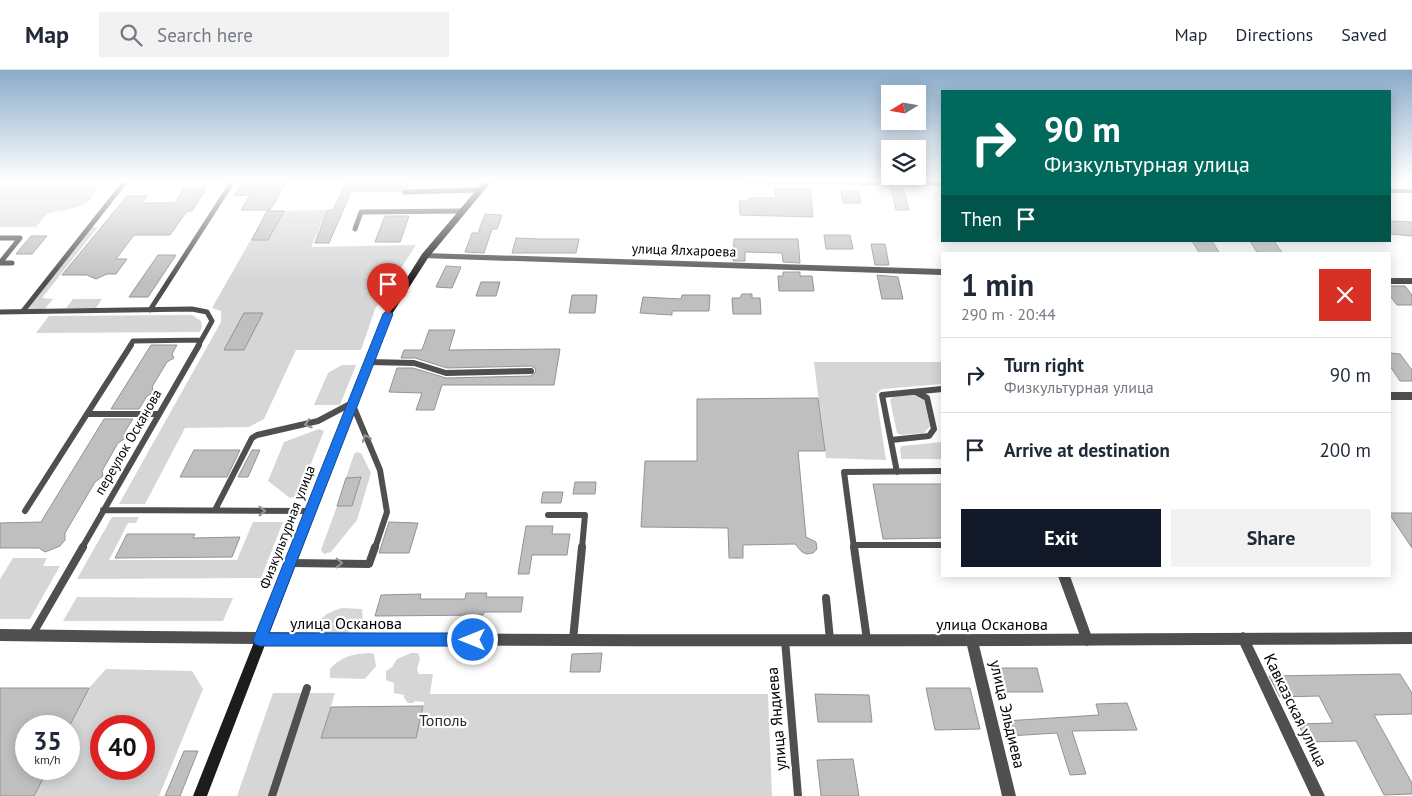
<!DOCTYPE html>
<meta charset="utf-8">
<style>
:root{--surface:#fff;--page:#f2f2f3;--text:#1f2937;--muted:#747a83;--line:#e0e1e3;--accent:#111827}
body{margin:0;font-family:"PT Sans",sans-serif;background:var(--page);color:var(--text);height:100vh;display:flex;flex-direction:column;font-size:19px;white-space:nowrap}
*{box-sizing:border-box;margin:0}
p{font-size:16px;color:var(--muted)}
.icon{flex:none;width:28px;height:28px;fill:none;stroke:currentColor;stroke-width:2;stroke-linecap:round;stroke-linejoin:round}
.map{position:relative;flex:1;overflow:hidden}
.details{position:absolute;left:941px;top:182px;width:450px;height:325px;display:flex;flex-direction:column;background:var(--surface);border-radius:0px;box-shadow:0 2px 12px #0003}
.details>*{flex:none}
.guide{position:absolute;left:941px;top:20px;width:450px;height:152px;border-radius:0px;box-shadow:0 2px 12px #0003;background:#00695c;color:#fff;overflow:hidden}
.needle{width:32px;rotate:259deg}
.fabs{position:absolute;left:881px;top:15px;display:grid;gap:10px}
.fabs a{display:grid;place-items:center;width:45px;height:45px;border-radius:0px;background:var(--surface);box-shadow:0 2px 12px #0003;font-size:25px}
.speed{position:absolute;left:15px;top:645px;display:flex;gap:10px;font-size:25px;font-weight:700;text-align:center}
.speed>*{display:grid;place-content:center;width:65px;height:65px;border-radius:50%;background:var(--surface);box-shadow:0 2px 12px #0003;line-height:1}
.speed small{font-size:12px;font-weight:400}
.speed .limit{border:8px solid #d22;background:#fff;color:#111}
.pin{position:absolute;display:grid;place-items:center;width:42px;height:42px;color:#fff;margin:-51px -21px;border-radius:50% 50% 50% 0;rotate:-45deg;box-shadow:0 0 5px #0007}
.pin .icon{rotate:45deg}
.me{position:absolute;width:55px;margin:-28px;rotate:270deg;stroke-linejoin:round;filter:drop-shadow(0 0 4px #0008)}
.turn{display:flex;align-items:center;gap:18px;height:105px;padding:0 20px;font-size:22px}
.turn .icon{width:65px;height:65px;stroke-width:2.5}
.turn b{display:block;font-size:35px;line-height:42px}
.then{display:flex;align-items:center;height:48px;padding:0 20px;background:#0003;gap:10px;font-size:19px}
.round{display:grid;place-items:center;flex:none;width:52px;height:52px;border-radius:0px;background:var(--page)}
.headline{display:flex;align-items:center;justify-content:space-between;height:85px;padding:0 20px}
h1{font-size:30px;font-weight:600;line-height:38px}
.primary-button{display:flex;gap:10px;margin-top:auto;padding:10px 20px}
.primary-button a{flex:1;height:58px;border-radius:0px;background:var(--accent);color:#fff;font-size:20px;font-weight:600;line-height:58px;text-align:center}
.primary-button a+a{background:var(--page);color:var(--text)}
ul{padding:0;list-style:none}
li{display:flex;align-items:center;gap:15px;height:75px;padding:0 20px;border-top:1px solid var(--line)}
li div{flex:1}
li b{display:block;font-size:19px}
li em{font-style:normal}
header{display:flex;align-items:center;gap:30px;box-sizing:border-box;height:70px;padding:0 25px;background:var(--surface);border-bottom:1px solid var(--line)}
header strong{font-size:24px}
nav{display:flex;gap:28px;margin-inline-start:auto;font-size:18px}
.search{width:350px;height:45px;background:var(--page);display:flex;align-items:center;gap:12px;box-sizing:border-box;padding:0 18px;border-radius:0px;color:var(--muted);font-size:19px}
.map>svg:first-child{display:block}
</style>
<header>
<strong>Map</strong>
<div class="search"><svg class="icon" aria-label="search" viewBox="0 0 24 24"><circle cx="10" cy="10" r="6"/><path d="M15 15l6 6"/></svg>Search here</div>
<nav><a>Map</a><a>Directions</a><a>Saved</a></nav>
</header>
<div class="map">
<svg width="1412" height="726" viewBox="0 0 1412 726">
<rect width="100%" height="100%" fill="#fff"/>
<!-- green -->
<path fill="#d6d6d6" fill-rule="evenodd" d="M0 112H85L96 117C95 138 66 139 50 143 45 144 40 153 36 157H0Z
M328 140 311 177 416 175 375 239 361 280H296L264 349 249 357 185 358 145 434H119L221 252V241L212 238 267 141Z
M91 157H98L42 228 53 229 45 239H27Z
M73 229H102L96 238H66Z
M185 245H192L201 251 202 256 200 262 36 263 49 246Z
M814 292H942V314L882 319 876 324 886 390 826 388Z
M342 295H356L340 335H314L328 303Z
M915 325 924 330 930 356 924 363 901 365 897 363 890 330 894 326Z
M319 359 324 361 298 426 290 428 268 411 284 372Z
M942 372V389H901L900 378 902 376Z
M357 382 361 383 371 403 357 450 331 482 324 484 321 480 337 436 352 435 361 408H346L354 384Z
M112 447H139L136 453H128L109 490H237L253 452H283L261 508 77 509Z
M13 488H47L43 496H60L30 549H0V509Z
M77 527 233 528 223 551H63Z
M343 538 362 539 363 551C352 564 337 568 321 561 313 548 333 540 343 538Z
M369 583 374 584 376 596 365 609 330 608V599C342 586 353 584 369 583Z
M411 583H418L420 588 417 600 419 604H433L430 624H768L772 726H237L273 623H335L321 668H416L424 632 415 631 413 633H408L404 628V625L394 623V613L386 610V601L392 597 397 589Z
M106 599 192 601 203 619 159 726H0V618H89ZM26 656H69V699H26ZM101 656H144V699H101Z"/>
<!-- building -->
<path fill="#bfbfbf" stroke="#939393" d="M243 111H287L270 140H241L250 125 234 126Z
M347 111H408V118H402L400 121H349L351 122 329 173H315L328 140H333Z
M184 118H207L192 141H188L184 145 170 165H134L116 189H127L116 204H107L96 209 87 205H62L127 126H147L142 133H175Z
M775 119H810L813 147 740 145 739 131H749V128H776Z
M891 119H904L909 140H896Z
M841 121H858L861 133H843Z
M267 141H284L268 170H252Z
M485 144 502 145 497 159H492L484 183 465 182 472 163H478Z
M385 146H409L400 172H375Z
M1390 151 1412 152V166L1390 164Z
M824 165H850L853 179H826Z
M31 166H47L32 184H16Z
M516 168 540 169H579L576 183H512Z
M734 169H798L800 193 783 192 782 183 745 182V191H733Z
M1192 171H1212L1220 184H1200Z
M1250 171H1274L1283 184H1258Z
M871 174H885L889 195H875Z
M158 185H176L148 227H129Z
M446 196 461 197 452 218 436 217Z
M783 202H800V206H812L814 221H779L778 206H783Z
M877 205 898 207 903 229H882Z
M481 212H500L496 226H476Z
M1390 216H1405L1412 225V235H1397L1390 226Z
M742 224H752V228H760L761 244H733L732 228H740Z
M572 225H597L595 243H569Z
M682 225H710L709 241H672V245L640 243 643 227 681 229Z
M244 243H263L244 280H224Z
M429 260H455L449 280 560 279 554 315H442L434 340H416L422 323 389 322 397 298H413L446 308 531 306 536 301 535 298 531 296 447 298 415 288H401L404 280H422Z
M151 275H177L172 284 174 288 167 292 152 317 154 322 147 326 139 339H111Z
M1390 283 1400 284 1412 300V311H1400L1390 296Z
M818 328 825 381H798L806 467 816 472 817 479 813 483 807 484 802 482 795 474 743 475V488H729L728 458 641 457 645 391H697V329Z
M104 349H133L124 363 126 368 118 373 102 401 103 406 95 412 65 463V470L60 476 45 482 39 478H0V453L41 452Z
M194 380H240L227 407H180Z
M252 380H260L248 407H238Z
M361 407 352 436H337L346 408Z
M575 412H596L595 424H573Z
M873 414H942V468L883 469Z
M543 422H563L561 433H541Z
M1390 443H1412V478L1390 445Z
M389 452 418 453 409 483H379Z
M526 456H553L552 464H570L567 485H532L529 504H518Z
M127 464H195L193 468 240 467 232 487 115 488Z
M466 523H487L486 527H523L521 542H484L483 545 375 546 381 525 421 524 420 529H465Z
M602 583 600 602H570L572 584Z
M1000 598H1037L1043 622H1006Z
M1400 604 1412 623V644L1374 645 1412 713V724L1384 725 1356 671 1307 672 1298 654 1333 653 1319 626 1280 627 1269 606Z
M0 618H89L69 657 26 656V699H48L34 726H0Z
M926 618H970L980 659 935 660Z
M815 624 869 625 872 652H818Z
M1127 633 1137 660 1072 661 1086 704 1070 705 1057 663 1009 666 1005 651 1099 645 1096 634Z
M423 636 416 668H321L331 637Z
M184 681H198L180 726H165Z
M853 689 859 726H821L817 690Z"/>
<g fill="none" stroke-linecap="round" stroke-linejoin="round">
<!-- service-far2 -->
<path stroke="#4f4f4f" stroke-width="5" d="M404 122 481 120
M355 159 361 142 463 141
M0 168H20
M0 193 20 168
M0 193H12
M150 240 233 111
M23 241 125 112
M0 242 192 239 207 242 212 251 198 276
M130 276 133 271 201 270"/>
<!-- service-far1 -->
<path stroke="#4f4f4f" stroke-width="6" d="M368 292 414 293 446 303 531 301
M87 344H158
M891 370 929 366 934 359 927 328 916 322
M897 402 882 325 942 319
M103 440 310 441
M215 440 252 368 257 365 318 351 352 333 380 400 387 442 375 478
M25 441 131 275
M548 445H585L582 478
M854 475H942
M82 478 199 275
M854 478 844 402 942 401"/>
<!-- service -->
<path stroke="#4f4f4f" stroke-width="8" d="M854 477 867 570
M290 493 369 494 375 477
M826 528 830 570
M32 565 83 477
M573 570 582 477
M785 570 798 726
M272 726 307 618"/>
<!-- minor -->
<path fill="#4f4f4f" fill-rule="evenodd" d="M736 111 942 112V116L740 113Z
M1390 119H1412V123H1390Z
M425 183 942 199V205L422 188V184Z
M1390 208H1412V214H1390Z
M1390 322H1412V330H1390Z
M1058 506H1070L1093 570 1091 574 1087 576 1083 574Z
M1243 562 1247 564 1325 726H1311L1237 568 1239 564Z
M972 565 976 567 978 571 1016 726H1002L966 571 968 567Z"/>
<!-- tertiary -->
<path fill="#4f4f4f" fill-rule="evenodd" d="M0 559C471 566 941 565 1412 562V574C941 577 471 578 0 571Z"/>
<!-- secondary -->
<path fill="#1c1c1c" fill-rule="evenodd" d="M484 111H492L428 188 392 244 207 726H193L384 244 422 184Z"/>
</g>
<!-- one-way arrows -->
<defs><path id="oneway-chevron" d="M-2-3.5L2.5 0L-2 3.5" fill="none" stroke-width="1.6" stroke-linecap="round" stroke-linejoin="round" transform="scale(1.25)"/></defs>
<g stroke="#959595">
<use href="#oneway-chevron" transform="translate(308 354) rotate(164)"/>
<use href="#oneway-chevron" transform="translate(366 368) rotate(-113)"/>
<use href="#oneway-chevron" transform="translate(262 441)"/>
<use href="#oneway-chevron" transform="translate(339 493) rotate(1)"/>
</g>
<!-- sky -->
<linearGradient id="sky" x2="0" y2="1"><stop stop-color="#8aabca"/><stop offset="0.52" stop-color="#fff"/><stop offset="1" stop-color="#fff" stop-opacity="0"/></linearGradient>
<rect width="1412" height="213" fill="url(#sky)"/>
<!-- route -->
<path fill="#1a73e8" stroke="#114b97" d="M388 240 393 244 269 563H473L478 565 480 570 478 574 473 576H260L255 574 253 570 383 244Z"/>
<g text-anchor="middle" stroke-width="4.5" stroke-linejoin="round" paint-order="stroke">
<!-- street labels -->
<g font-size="14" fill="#000" stroke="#fff">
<text transform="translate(684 180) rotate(2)" y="5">улица Ялхароева</text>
<text transform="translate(128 372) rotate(-60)" y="5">переулок Осканова</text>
<text transform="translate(287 457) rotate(-69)" y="5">Физкультурная улица</text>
</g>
<!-- near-street labels -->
<g font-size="16" fill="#000" stroke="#fff">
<text x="346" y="559">улица Осканова</text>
<text x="992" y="560">улица Осканова</text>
<text transform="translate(1296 640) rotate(64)" y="6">Кавказская улица</text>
<text transform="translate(1008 644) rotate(77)" y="6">улица Эльдиева</text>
<text transform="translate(776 649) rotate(-95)" y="6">улица Яндиева</text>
</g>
<!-- near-park labels -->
<g font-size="16" fill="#2d2d2d" stroke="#fff">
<text x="443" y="656">Тополь</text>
</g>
</g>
</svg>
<div class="fabs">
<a><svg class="needle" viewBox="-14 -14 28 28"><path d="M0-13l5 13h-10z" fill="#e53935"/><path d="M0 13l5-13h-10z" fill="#747a83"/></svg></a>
<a><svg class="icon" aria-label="layers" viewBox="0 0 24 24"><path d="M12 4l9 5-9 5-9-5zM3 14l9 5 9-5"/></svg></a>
</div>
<div class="speed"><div>35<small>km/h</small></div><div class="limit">40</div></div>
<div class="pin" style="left:388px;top:244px;background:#d93025"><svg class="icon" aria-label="arrive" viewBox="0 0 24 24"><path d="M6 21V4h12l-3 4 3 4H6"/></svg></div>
<svg class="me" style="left:473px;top:570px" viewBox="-20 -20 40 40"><circle r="17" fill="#1a73e8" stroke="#fff" stroke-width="3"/><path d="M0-11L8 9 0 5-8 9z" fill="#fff"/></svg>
<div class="guide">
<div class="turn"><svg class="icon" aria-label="right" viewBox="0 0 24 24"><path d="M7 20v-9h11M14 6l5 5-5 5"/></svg><div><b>90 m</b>Физкультурная улица</div></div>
<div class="then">Then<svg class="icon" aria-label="arrive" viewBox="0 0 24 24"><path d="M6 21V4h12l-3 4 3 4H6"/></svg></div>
</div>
<section class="details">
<div class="headline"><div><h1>1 min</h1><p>290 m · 20:44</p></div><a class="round" style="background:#d93025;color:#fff"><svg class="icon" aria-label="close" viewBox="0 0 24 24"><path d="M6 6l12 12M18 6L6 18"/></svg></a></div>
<ul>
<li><svg class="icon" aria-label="right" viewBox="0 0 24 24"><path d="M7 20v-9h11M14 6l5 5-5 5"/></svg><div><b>Turn right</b><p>Физкультурная улица</p></div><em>90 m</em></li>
<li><svg class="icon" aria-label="arrive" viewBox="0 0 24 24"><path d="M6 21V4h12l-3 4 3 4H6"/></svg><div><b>Arrive at destination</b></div><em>200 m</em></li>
</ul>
<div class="primary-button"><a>Exit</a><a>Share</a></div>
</section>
</div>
